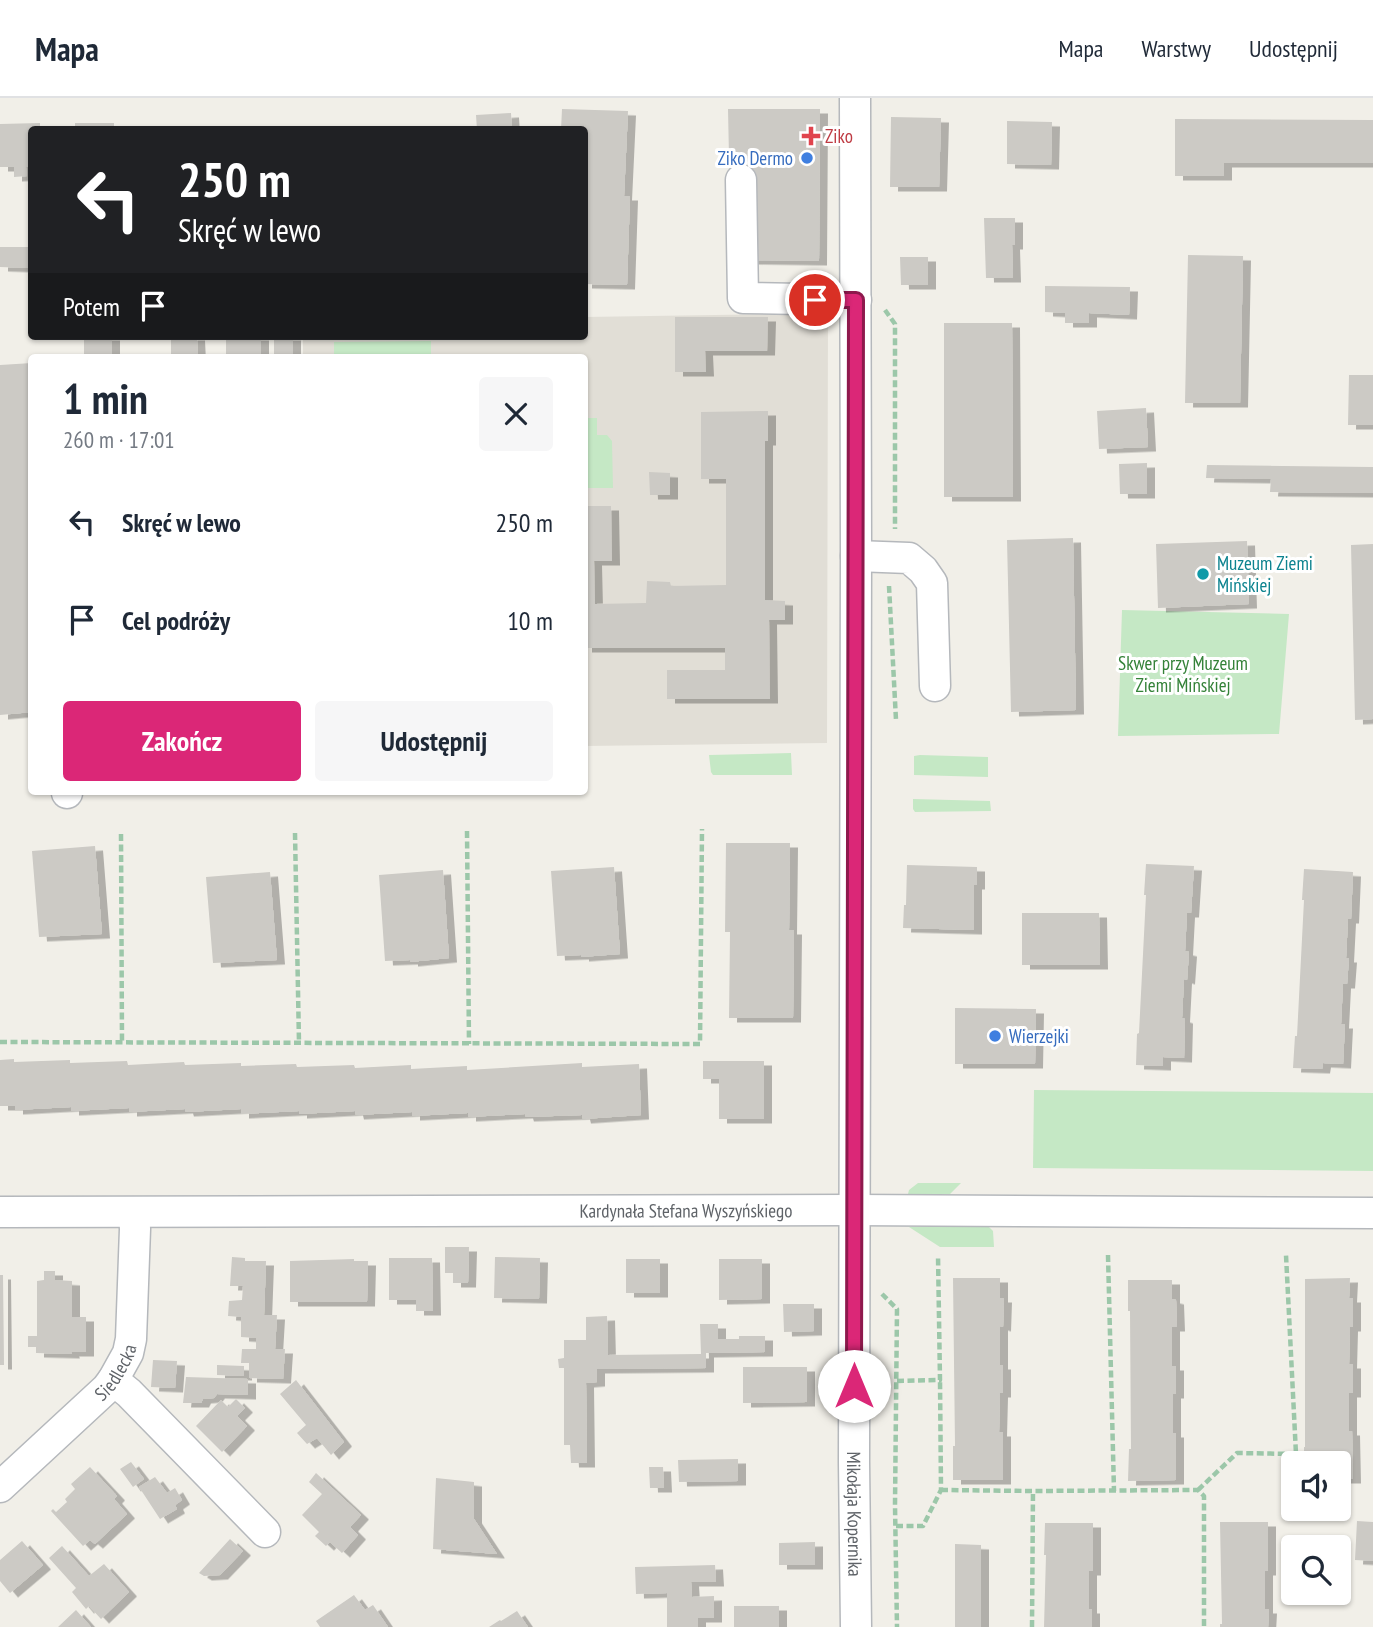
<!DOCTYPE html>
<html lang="pl">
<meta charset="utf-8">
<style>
:root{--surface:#fff;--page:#f6f6f7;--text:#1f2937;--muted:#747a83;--line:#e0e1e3;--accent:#db2777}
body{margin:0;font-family:"PT Sans Narrow",sans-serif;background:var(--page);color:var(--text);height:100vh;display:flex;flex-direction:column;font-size:26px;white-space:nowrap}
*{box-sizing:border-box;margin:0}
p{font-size:23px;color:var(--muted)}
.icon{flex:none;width:38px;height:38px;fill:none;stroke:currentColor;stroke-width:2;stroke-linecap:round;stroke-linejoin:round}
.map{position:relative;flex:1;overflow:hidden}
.panel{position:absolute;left:28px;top:256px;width:560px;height:441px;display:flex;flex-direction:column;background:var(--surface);border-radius:7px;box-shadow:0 2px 5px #0004}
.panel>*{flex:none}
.guide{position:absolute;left:28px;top:28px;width:560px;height:214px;border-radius:7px;box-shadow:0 2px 5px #0004;background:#202124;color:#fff;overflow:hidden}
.controls{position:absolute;left:1281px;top:1353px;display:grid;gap:14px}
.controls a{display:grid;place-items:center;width:70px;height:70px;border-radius:7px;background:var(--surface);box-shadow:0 2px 5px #0004;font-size:35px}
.pin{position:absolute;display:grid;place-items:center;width:60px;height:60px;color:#fff;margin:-30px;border:4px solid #fff;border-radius:50%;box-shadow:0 2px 7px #0007}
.me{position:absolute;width:77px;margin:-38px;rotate:0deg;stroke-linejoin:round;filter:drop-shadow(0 0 5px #0008)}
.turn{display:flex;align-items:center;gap:24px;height:147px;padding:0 35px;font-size:32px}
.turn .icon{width:91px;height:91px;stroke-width:2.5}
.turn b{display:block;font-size:49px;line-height:60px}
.then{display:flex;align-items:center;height:66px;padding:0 35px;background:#0003;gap:14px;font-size:26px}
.round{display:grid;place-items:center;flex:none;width:74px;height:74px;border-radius:7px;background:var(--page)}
.head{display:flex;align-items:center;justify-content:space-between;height:119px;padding:0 35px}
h1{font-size:42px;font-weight:700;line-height:52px}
.cta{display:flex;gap:14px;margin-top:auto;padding:14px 35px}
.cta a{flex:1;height:80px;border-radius:7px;background:var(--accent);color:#fff;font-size:28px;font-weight:700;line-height:80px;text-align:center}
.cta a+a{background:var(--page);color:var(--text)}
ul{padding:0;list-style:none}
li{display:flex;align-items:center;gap:21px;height:98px;padding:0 35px}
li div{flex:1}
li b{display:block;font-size:26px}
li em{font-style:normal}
header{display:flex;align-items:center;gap:42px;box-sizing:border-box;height:98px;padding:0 35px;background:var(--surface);border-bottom:2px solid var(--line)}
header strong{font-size:33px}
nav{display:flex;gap:38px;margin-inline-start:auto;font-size:24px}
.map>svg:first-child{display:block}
</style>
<header>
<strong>Mapa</strong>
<nav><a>Mapa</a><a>Warstwy</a><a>Udostępnij</a></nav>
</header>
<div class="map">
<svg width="1373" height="1529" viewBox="0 0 1373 1529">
<defs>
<filter id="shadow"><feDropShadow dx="8" dy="4.5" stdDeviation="0" flood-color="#0004"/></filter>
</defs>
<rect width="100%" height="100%" fill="#f1efe8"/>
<!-- education -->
<path fill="#e1ded6" d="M777 216H828L827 645 585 648 584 259H303V238H584L585 219Z"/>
<!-- green -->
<path fill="#c5e8c5" d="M431 243V259H334V244Z
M585 320H597V337H607L612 343 613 390H585Z
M1122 512 1289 516 1279 636 1118 638Z
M791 655 792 677H713L711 674 709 657Z
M920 657 988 659V679L914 677V658Z
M913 701 990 703 991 713 915 714 913 711Z
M1034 992 1373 995V1073L1033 1070Z
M918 1085H961L950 1096H908L909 1092Z
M909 1129H989L993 1133 994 1149H940Z"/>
<!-- building -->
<path fill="#cccac5" filter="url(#shadow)" d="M562 11 628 13 624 98H630L627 187 584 186V32H561Z
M728 11H820L819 163 750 162 751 59H729Z
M511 15 512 32H477L476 17Z
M891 19 941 20 939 89H890Z
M1175 21 1373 22V65H1224V78H1175Z
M1007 23 1052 24 1051 67 1007 66Z
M40 25V32H32V69H26L27 78 14 79V69H0V26Z
M75 25H114V32H75Z
M984 120H1015V147H1012L1013 180H986Z
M0 149H29L28 170 0 169Z
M1188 157 1243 158 1240 305H1185Z
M900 159H928V187H901Z
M1045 188 1130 189 1129 217 1089 215V225H1065V215L1045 214Z
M675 219H768L767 253H705L706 274H675Z
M944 225H1012L1013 399H944Z
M84 238H112V259H84Z
M171 238H197L198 259H171Z
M226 238H261V259H226Z
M274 238H293V259H274Z
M32 265V614L0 617V267Z
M1349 277H1373V327H1348Z
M1146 310 1148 349 1099 351 1097 313Z
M768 313V343H765V502L785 503V522H769L770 601H667V572H725V550H584V408H611L612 463H594L595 506 646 505 647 483 670 484 671 488 726 487V381H701V314Z
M1147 365V396H1120L1119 366Z
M1207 367 1373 369V395L1270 394 1271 381 1206 380Z
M649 374 670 375V397H650Z
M1073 440 1076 612 1011 614 1007 442Z
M1247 443 1249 506 1158 510 1156 446Z
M1373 446V621L1355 622 1351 447Z
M726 745H790L789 832H794L793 920H729L730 834H725Z
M95 748 102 836 39 839 32 753Z
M1146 766 1194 768 1191 815H1187L1185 853 1189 854 1187 882 1184 881 1182 920 1185 921 1184 960 1163 959V968L1136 967 1137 936 1139 935 1146 797H1144Z
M907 767 977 769V787H974V832L903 830 904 807H906Z
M614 769 620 856 581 859V857L557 858 551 773Z
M1304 771 1353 774 1351 821H1348L1346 860H1349L1347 886H1343L1341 926H1345L1343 966 1323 965 1322 971 1293 970 1295 938H1297L1304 802H1302Z
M443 772 449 860 410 864V862L385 863 379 777Z
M270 774 277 862 213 865 206 779Z
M1022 815H1099L1100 867H1022Z
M955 910 1036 911 1035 966H955Z
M14 961V964L70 962V965L127 963 128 967 184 964 185 967 241 965V968L296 966 297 969 354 967 355 970 411 967V971L467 968V972L582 965V969L639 966 641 1017 583 1021 582 1017 526 1019 525 1016 468 1019V1015L412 1018V1014L356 1017 355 1013 299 1016V1013L241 1016V1011L186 1014 185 1011 129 1014V1010L71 1013V1009L15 1012V1008H0V962Z
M703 963H764V1021H719V981H703Z
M445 1149H469L468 1185H453V1175H445Z
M232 1159 245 1160V1163H266L264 1217H277L275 1251H285L283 1281 249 1280V1265H241L242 1251H256V1240L241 1239V1219L228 1218 229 1203 242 1202 243 1188H230Z
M495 1159 540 1160 539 1201 494 1200Z
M389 1160H432L433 1213H416V1202H389Z
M354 1161V1163H368L367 1204H290V1163Z
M626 1161H660V1195H626Z
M719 1161H762V1201L719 1202Z
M44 1173H55V1182L72 1183V1219H86V1254H71L72 1256 36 1255V1249H28V1238H37V1183L44 1182Z
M0 1177H3L4 1267H0Z
M953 1180H1000V1200H1004L1003 1229 1000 1228V1267H1003V1295H1000L999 1334H1003V1382H953V1348H955Z
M1350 1180 1349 1200H1353V1229H1350L1349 1266H1353V1295H1349V1333H1352L1353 1381H1339V1365H1304V1349H1305V1181Z
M1128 1182H1172V1201L1176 1202 1177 1229H1172V1268H1176V1296H1173V1335H1176V1382L1128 1383 1129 1351H1131L1130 1213H1128Z
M783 1206H814V1233L784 1234Z
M607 1218 608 1257 701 1256 700 1226H718V1241H739V1238H765V1254L706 1255V1270L597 1271V1284L586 1285 587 1365H571L570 1347H564V1270H559L558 1261 564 1260V1242H586V1219Z
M153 1262 177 1263 175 1290 151 1289Z
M217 1267 244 1268V1278L217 1277Z
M743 1269H807V1304L743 1305Z
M186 1279 248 1281V1297L217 1296 214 1300 203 1301 201 1305H183Z
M296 1282 344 1344 331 1357 317 1340 307 1346 297 1335 306 1327 280 1296Z
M236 1301 245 1310 237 1318 247 1328 222 1354 196 1328 221 1302 228 1309Z
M738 1361V1383L679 1384 678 1362Z
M131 1364 144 1381 133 1389 120 1371Z
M90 1369 117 1398 114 1401 127 1416 95 1446 90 1442 83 1448 51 1413 53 1411 56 1414 67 1404 65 1401 75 1391 71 1386Z
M649 1369H663L664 1390H650Z
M316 1375 361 1417 350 1429 358 1437 342 1455 330 1444 326 1448 315 1438 319 1434 302 1417 322 1396 309 1384Z
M155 1379 167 1395 175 1390 182 1402 175 1407 177 1411 160 1421 139 1389Z
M436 1380 474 1384V1421L497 1456 433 1451Z
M1357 1423 1373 1424V1463L1355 1462Z
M1220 1424H1268V1473H1265V1511H1269L1268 1529H1220V1526H1222Z
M1045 1425H1093V1473H1089V1511H1092V1529H1044L1046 1457H1044Z
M230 1441 243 1453 220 1477 204 1478 199 1475Z
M22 1443 43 1467 10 1495 0 1483V1462Z
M815 1444V1467H779V1445Z
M955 1446 981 1447V1529H955Z
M62 1448 89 1478 104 1466 129 1494 101 1521 89 1508 86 1511 72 1494 76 1490 49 1460Z
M715 1467 716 1484H691L692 1499 714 1498V1520H698V1529H667V1495L636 1496 635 1469Z
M354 1497 365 1512 373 1507 388 1529H320L316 1523Z
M734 1508H779V1529H734Z
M76 1512 91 1529H58Z
M517 1513 528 1529H489L500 1522 501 1523Z"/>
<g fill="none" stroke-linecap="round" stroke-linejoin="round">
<defs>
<g id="minor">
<path id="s1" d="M855 0 856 458 854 1364 856 1529"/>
<path d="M741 82 743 200 856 202"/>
<path d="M856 458 909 460 923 472 932 485 935 588"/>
<path d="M67 695V693"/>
<path id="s2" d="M0 1114 854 1112 1373 1115"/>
<path d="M113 1282 129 1295 265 1434"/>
<path id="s3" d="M0 1389 107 1290 113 1282 128 1255 131 1241 135 1131 134 1115"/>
</g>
</defs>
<!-- minor casing -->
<use href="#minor" stroke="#b5b8bc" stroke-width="33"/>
<!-- path -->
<path stroke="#9cc7a9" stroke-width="4.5" stroke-dasharray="7 3.5" stroke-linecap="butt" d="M885 212 895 226V431
M889 488 896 622
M467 733 469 946
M295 735 299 945
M121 736 122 945
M0 944 700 946 702 731
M1108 1157 1114 1393
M882 1196 897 1211 895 1407 897 1529
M897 1283 940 1282 938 1157
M941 1392 1033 1393 1198 1392 1204 1398V1529
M1198 1392 1237 1355 1296 1356 1286 1157
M896 1428H923L941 1392 940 1282
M1032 1529 1033 1393"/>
<!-- minor -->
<use href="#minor" stroke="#fff" stroke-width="30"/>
</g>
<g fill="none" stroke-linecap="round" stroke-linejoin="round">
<defs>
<path id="route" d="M815 202H856L854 1288"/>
</defs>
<!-- route casing -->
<use href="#route" stroke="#8e194d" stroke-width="18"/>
<!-- route -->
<use href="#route" stroke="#db2777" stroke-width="12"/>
</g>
<!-- markers -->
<path fill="#e0444e" stroke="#fff" stroke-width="2.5" d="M807.5 27.5h7v7h7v7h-7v7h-7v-7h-7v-7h7z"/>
<g fill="#3f7fe0" stroke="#fff" stroke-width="2.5">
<circle cx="807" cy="60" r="7"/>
<circle cx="995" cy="938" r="7"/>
</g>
<circle fill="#0f9aa8" stroke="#fff" stroke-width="2.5" cx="1203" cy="476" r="7"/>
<g text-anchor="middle" stroke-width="6" stroke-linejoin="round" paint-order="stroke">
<!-- health labels -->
<g font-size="19" fill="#be3a42" stroke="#fff" text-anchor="start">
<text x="825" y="45">Ziko</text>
</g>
<!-- shop labels -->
<g font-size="19" fill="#366cbe" stroke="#fff" text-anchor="end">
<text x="793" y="67">Ziko Dermo</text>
<text x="1009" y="945" text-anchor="start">Wierzejki</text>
</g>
<!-- culture labels -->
<g font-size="19" fill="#0d838f" stroke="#fff" text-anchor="start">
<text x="1217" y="472">Muzeum Ziemi<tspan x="1217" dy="22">Mińskiej</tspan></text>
</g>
<!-- park labels -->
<g font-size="19" fill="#348238" stroke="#fff">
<text x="1183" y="572">Skwer przy Muzeum<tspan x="1183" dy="22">Ziemi Mińskiej</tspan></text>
</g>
<!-- street labels -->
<g font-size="19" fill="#5f6368" stroke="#fff">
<text dy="7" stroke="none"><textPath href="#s2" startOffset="686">Kardynała Stefana Wyszyńskiego</textPath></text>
<text dy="7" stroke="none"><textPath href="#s3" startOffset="164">Siedlecka</textPath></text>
<text dy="7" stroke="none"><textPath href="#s1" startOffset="1416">Mikołaja Kopernika</textPath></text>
</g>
</g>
</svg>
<div class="controls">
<a><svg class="icon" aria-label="sound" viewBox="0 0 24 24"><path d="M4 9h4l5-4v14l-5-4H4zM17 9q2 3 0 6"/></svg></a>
<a><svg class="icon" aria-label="search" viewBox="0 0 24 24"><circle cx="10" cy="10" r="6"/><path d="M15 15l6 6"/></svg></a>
</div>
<div class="pin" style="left:815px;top:202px;background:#d93025"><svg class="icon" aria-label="arrive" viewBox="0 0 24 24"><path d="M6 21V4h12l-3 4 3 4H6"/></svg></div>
<svg class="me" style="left:854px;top:1288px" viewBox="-20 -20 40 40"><circle r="19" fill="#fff"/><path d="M0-13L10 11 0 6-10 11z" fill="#db2777"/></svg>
<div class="guide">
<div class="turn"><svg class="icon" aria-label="left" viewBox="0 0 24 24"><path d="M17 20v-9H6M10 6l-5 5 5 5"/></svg><div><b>250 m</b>Skręć w lewo</div></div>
<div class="then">Potem<svg class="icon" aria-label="arrive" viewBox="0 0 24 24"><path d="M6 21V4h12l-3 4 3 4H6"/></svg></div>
</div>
<section class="panel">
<div class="head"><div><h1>1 min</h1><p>260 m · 17:01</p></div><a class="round"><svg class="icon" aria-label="close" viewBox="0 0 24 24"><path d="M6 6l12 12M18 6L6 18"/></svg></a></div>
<ul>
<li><svg class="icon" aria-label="left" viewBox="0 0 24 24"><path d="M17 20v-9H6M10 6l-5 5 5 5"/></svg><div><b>Skręć w lewo</b></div><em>250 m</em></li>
<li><svg class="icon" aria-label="arrive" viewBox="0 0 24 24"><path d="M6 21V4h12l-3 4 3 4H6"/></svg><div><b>Cel podróży</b></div><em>10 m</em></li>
</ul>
<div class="cta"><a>Zakończ</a><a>Udostępnij</a></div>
</section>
</div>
